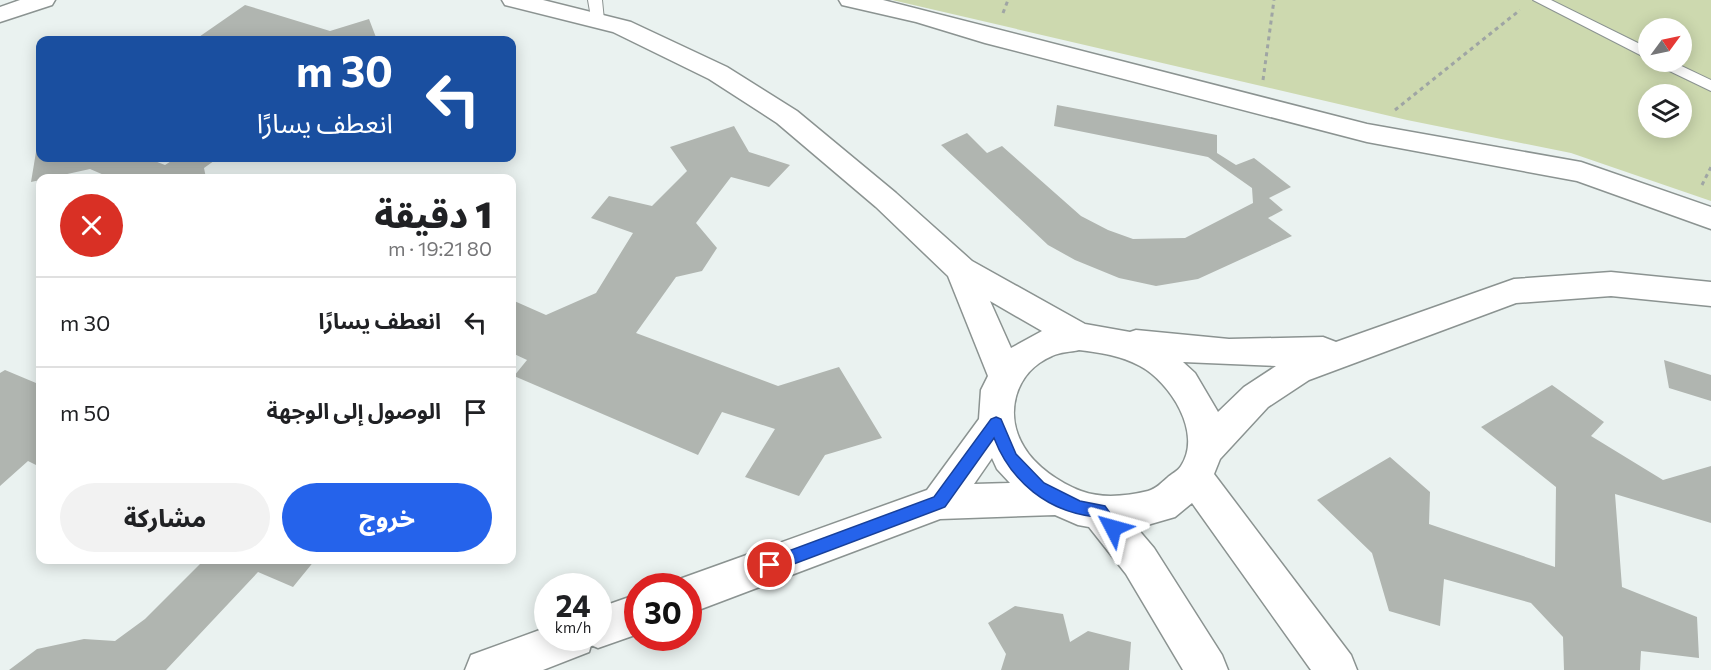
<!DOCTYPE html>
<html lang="ar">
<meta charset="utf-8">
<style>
:root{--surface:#fff;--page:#f2f2f2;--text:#202124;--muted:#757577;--line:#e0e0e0;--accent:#2563eb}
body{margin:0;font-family:Commissioner,"Noto Sans Arabic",sans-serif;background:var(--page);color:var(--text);direction:rtl;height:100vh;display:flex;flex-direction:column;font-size:22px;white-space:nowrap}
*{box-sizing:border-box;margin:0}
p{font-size:20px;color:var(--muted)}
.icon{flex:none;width:33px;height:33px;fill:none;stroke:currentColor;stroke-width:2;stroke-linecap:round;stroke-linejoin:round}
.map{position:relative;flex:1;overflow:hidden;direction:ltr}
.details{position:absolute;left:36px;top:174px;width:480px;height:390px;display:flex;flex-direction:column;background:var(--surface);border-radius:12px;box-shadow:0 3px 15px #0003;direction:rtl}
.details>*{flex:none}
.guide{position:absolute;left:36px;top:36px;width:480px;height:126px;border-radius:12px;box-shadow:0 3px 15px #0003;direction:rtl;background:#1a4fa0;color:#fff;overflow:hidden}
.needle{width:39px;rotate:57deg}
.controls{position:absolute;left:1638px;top:18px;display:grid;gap:12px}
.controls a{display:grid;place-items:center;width:54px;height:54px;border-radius:50%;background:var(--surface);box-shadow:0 3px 15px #0003;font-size:30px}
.speed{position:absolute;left:534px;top:573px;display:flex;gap:12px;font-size:30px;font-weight:700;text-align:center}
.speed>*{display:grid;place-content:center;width:78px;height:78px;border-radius:50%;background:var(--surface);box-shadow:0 3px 15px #0003;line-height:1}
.speed small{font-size:15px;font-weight:400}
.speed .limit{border:9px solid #d22;background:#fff;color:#111}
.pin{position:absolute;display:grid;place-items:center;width:51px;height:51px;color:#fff;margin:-26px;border:3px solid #fff;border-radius:50%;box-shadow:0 2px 6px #0007}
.me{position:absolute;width:66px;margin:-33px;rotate:309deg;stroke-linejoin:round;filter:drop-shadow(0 0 4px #0008)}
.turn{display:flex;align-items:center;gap:21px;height:126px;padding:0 24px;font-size:27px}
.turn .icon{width:78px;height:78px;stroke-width:2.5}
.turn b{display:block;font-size:42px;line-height:51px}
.round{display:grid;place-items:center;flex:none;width:63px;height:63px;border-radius:32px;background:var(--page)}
.headline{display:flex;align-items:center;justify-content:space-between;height:102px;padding:0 24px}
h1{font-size:36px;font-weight:800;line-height:45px}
.cta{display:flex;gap:12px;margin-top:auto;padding:12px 24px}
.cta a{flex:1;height:69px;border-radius:36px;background:var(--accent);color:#fff;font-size:24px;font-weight:800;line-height:69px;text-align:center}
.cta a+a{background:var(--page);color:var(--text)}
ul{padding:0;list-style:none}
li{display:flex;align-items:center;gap:18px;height:90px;padding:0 24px;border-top:2px solid var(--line)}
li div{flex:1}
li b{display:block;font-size:22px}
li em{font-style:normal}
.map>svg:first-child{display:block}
</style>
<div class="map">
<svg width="1711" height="670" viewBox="0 0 1711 670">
<rect width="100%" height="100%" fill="#eaf2f0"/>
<!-- green -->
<path fill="#cdd9af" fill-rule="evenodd" d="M892 0H1711V201L1571 153 1407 120ZM1648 28H1682V62H1648ZM1648 94H1682V128H1648Z"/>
<!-- building -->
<path fill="#b0b5b0" d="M245 5 330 31 369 19 377 40 196 39Z
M1057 105 1217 135V153L1236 165 1254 158 1291 187 1269 198 1283 210 1268 218 1292 236 1198 279 1156 286 1119 278 1075 260 1048 245 941 145 967 133 987 153 1002 146 1081 216 1108 230 1133 239 1185 238 1253 203 1252 188 1208 157 1054 126Z
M734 126 749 152 790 165 769 187 731 177 696 223 717 248 702 271 676 277 636 333 778 386 839 367 882 438 825 455 799 496 745 477 775 429 722 412 698 455 514 376 527 360 512 353V300L546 315 596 293 633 233 591 218 609 196 652 206 687 171 670 147Z
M40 145V158H147L165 165 176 158H218L204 168 206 178H111L90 169 31 182 37 146Z
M1664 360 1711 375V401L1669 388Z
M5 370 36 383 40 380V467L28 461 0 486V373Z
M1552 385 1604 422 1591 436 1663 480 1711 466V523L1615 494 1622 587 1697 617 1699 658 1641 651 1640 670H1564L1563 637 1531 603 1444 579 1440 626 1389 611 1372 553 1317 500 1390 457 1430 492 1429 524 1555 567 1556 487 1481 427Z
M204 560H315L293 587 258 572 166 670H9L37 649 84 639 115 641 145 619Z
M1015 606 1063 614 1070 642 1088 631 1131 642 1129 670H1001L1006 654 988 623Z"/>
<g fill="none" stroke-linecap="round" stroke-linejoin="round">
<defs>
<path id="lane" d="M588 0H602L604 20 602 23H592Z
M1533 0H1551L1648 48V59Z
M1655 62H1673L1711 80V91L1657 65Z"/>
<path id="street" d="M20 0H55L52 5 0 22V7Z
M502 0H543L631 22 727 67 797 111 896 193 972 261 1085 324 1130 332 1136 330 1229 339 1323 337 1336 342 1514 279 1611 272 1711 282V306L1611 296 1516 303 1309 380 1268 407 1220 459 1214 474 1351 655 1357 670H1311L1192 503 1175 517 1137 528 1154 548 1222 655 1228 670H1183L1126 574 1089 527 1078 525 1055 515 940 519 688 614V586H672L674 581 927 490 979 419 981 390 988 376 948 276 876 207 777 123 709 79 613 32 505 5ZM990 301 1042 331 1011 348ZM1079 350C1101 353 1120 355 1140 366 1170 382 1203 433 1181 466 1178 471 1171 474 1167 478 1161 483 1156 489 1148 491 1127 496 1102 499 1081 491 1060 483 1035 466 1024 447 1003 413 1016 371 1052 356 1060 352 1071 352 1079 350ZM1183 362 1276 366 1244 387 1218 412 1195 373ZM992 458 997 469 1010 483 974 484Z
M839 0H883L1367 124 1581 162 1711 207V229L1577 181 1367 142 985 43 916 22 842 5Z
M638 594V634L598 648 591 645 589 652 543 670H465L471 655 548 627V638H598V608Z"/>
</defs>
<!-- lane casing -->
<use href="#lane" stroke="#8b9391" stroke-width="2"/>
<!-- street casing -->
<use href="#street" stroke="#8b9391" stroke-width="3"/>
<!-- path -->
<path stroke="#9fa5a4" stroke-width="3" stroke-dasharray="4 4" stroke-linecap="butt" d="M1003 13 1008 0
M1263 80 1274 0
M1395 110 1520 10
M1702 185 1711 167"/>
<!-- lane -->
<use href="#lane" fill="#fff" fill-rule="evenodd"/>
<!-- street -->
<use href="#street" fill="#fff" fill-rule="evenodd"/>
</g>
<!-- route -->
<path fill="#2563eb" stroke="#184099" stroke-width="1.5" d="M996 417 1001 419 1016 454 1044 483 1080 501 1105 506 1121 528 1119 533 1113 535 1108 533 1096 517C1048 512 1011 482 994 438L945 507 770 573 764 571 762 565 764 560 934 497 991 419Z"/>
</svg>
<div class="controls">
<a><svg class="needle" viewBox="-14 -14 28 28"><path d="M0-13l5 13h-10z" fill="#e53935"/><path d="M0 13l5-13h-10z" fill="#757577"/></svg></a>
<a><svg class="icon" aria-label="layers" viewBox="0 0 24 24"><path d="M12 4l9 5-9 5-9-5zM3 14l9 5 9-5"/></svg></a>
</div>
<div class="speed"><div>24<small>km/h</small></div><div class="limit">30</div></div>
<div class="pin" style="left:770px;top:565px;background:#d93025"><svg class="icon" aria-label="arrive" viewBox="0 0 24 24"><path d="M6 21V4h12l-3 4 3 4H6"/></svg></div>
<svg class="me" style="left:1113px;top:528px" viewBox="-20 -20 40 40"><path d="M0-17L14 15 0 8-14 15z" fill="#2563eb" stroke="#fff" stroke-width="4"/></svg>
<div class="guide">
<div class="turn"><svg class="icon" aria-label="left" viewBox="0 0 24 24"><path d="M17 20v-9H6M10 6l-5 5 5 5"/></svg><div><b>30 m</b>انعطف يسارًا</div></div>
</div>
<section class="details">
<div class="headline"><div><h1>1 دقيقة</h1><p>80 m · 19:21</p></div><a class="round" style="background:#d93025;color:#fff"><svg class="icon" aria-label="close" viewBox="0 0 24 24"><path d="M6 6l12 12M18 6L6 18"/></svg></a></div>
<ul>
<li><svg class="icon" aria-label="left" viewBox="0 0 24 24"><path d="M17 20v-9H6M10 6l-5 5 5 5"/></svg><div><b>انعطف يسارًا</b></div><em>30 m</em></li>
<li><svg class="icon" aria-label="arrive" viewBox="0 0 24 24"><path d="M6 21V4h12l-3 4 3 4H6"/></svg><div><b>الوصول إلى الوجهة</b></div><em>50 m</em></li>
</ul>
<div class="cta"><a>خروج</a><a>مشاركة</a></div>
</section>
</div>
